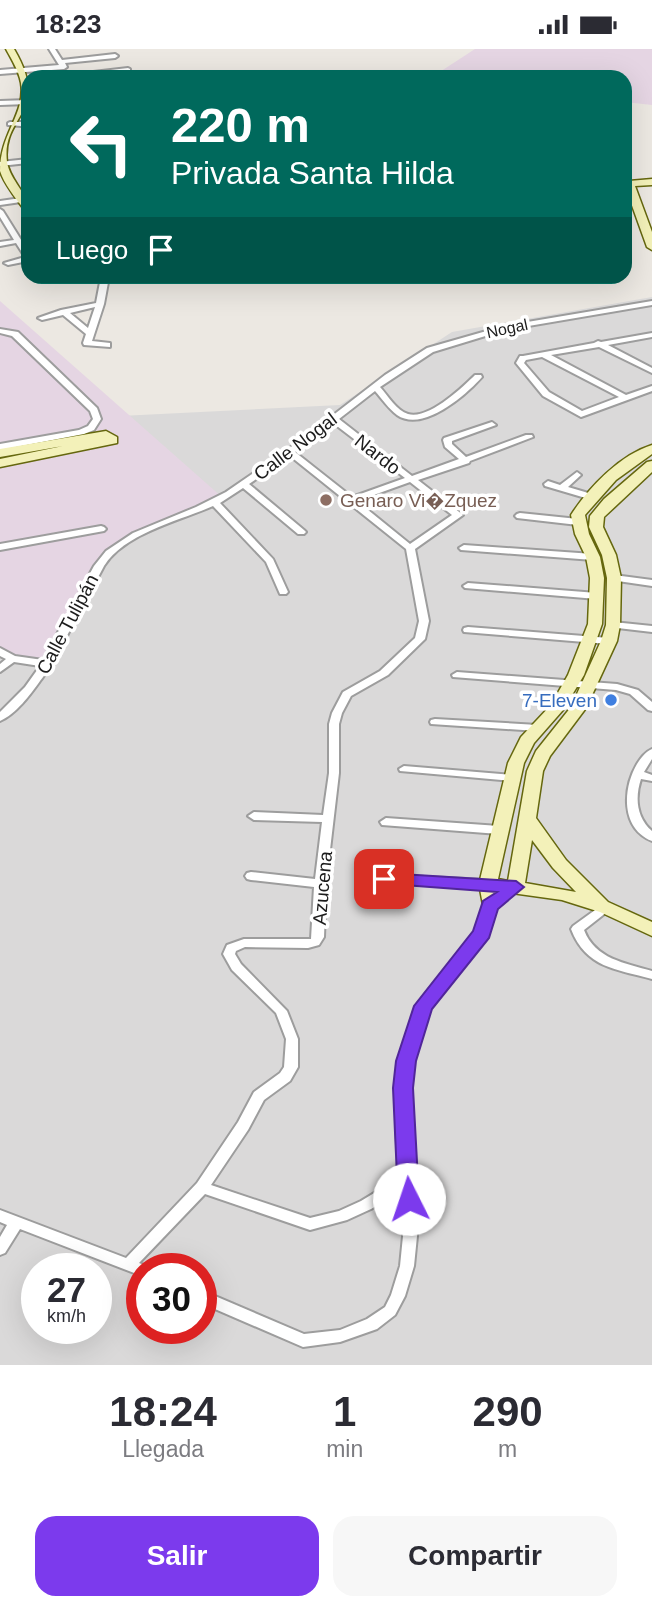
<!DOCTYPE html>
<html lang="es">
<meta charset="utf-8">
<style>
:root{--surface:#fff;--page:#f7f7f7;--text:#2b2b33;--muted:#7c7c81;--accent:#7c3aed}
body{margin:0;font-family:Arial,sans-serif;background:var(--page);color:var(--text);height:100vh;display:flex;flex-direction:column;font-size:26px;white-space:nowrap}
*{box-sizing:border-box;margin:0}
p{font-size:23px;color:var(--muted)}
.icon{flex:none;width:38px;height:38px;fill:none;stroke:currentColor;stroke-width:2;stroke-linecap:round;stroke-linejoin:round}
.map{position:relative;height:1316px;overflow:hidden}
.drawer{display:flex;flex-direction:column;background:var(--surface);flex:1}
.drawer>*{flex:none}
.top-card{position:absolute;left:21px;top:21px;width:611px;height:214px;border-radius:21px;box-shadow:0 7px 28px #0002;background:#00695c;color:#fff;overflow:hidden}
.speed{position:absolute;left:21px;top:1204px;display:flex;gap:14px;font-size:35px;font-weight:700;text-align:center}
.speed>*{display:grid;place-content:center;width:91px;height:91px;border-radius:50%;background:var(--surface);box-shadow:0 7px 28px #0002;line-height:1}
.speed small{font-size:18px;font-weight:400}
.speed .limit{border:10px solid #d22;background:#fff;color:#111}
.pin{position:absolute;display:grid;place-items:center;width:60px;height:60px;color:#fff;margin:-30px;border-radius:14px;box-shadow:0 4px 10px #0006}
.me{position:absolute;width:77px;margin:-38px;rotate:356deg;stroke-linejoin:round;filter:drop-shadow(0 0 5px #0008)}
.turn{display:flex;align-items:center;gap:24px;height:147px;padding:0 35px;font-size:32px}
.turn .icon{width:91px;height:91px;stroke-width:2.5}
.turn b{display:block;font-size:49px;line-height:60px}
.then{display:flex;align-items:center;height:66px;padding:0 35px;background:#0003;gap:14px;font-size:26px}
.eta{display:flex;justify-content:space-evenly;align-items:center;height:119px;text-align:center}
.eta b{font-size:42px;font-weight:700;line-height:49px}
.button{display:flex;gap:14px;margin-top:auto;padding:14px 35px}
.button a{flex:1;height:80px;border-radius:21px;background:var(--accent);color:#fff;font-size:28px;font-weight:700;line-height:80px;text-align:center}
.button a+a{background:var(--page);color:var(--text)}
.status{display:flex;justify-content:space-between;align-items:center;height:49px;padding:0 35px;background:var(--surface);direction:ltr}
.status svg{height:19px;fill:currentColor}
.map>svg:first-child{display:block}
</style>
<div class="status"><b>18:23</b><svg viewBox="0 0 49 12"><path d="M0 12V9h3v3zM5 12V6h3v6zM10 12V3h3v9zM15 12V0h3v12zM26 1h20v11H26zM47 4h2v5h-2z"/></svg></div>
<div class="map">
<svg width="652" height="1316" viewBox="0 0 652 1316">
<rect width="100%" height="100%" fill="#ece8e2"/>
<!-- residential -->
<path fill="#dad9d9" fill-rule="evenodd" d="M652 248V1316H0V373L340 356 452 283ZM37 1220H96V1279H37ZM142 1220H201V1279H142Z"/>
<!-- industrial -->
<path fill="#e5d5e3" d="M475 0H652V56L625 53V28H432Z
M0 252 223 449 124 494 109 504 49 615 12 610 0 602Z"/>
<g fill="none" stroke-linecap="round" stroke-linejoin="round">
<defs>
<path id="street" d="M49 0H55L62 11 115 5 118 7 115 9 65 14 67 18 64 20 0 25V21L59 16Z
M128 19 130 20V22L83 28H64L67 26Z
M28 51V55L0 56V52Z
M10 73H21L24 75 21 77 8 76V74Z
M28 110V114L0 117V113Z
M28 148V152L0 156V152Z
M0 160 3 162 28 202V212L8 216 4 214 25 208 16 194 0 197V193L14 191 0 168Z
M101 228H109L104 255 92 292 110 294V298L84 296 83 294 86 285 63 266 42 271 38 269 61 261 96 254ZM95 258 88 279 70 264Z
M652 252V256L505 281 433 303 380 338C388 347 397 362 408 365 428 371 462 339 475 326H481L482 328C466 346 423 384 397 366 389 360 382 350 375 342L339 370 412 427 459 410 445 398 443 391 444 389 492 373 496 376 452 392V395L466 408 526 386H532L533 388 470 412 469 414 418 431 463 466 415 500 429 572 425 590 388 626 351 647 342 664 339 675V724L326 835 324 888 319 896 308 899 245 898 236 902 235 905 241 915 287 962 298 990V1018L290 1032 264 1051 248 1081 211 1136 310 1169 339 1162 361 1152 399 1129 396 1079 399 1012 417 957 476 883 486 854H494L496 857 486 887 429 959 413 1012 410 1079 413 1127 415 1131 414 1134 417 1187 414 1217 405 1247 395 1266 377 1280 340 1293 303 1298 201 1254V1241L304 1285 340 1281 367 1270 385 1258 391 1246 400 1217 403 1187 400 1143 371 1160 347 1171 310 1181 205 1145 139 1214 147 1217 149 1220H142V1227L20 1180 5 1204 0 1206V1188L7 1176 0 1173V1161L126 1209 197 1134 238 1073 254 1043 280 1024 284 1018 286 990 276 964 232 921 223 905 227 896 244 890H311L314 838 251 831 247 830 245 827 247 824 251 823 315 830 322 773 254 771 248 767 254 763 323 766 329 724V675L332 664 343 643 380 622 415 589 419 572 406 500 290 407 249 435 304 481 306 483 304 485H298L243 439 220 454 273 510 288 543 286 545H280L266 513 213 457C179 472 125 484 104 517L53 613 54 615C48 619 45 626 40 632 30 646 16 665 0 672V663L25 638 40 617 14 613 0 623V615L6 610 0 607V599L15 607 43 611 94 517 106 502 133 484 196 458 226 443 287 401 328 370 329 367H332L385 326 427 299 504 277ZM333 374 405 429 352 448 295 403ZM410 433 452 466 410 495 357 452Z
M0 280 18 283 97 359 101 370 94 381 84 385 0 401V395L79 381 88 377 93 370 90 362 12 287 0 284Z
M652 284V288L608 296 652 319V324L599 298 551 306 626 346 652 337V342L581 368 543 347 516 314 520 307H523L594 294 598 292 601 293ZM542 308 619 348 582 362 549 343 524 314 526 311Z
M577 423 581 426 568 438 595 446 596 448 595 450H589L545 437 544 435 548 432 560 436Z
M520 464 578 470 583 473 578 476 517 469 515 467 517 465Z
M101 477 104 478 106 480 104 482 0 501V495Z
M464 496 593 505 598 508 593 511 461 501 459 499Z
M614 526 652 531V537L611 531 609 529 611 527Z
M468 534 597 544 602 547 597 550 465 539 463 537Z
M613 573 652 577V583L609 578 608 576 609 574Z
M468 578 609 589 614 592 609 595 464 583 463 581 464 579Z
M457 623 617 635 638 641 652 653V662L648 661 630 645 616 641 453 628 452 626Z
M435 670 538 676 543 679 538 682 431 675 430 673 431 671Z
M652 700V710L644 723 652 726V732L641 730C635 748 636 768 652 782V792C620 779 623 739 637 715 641 709 645 703 652 700Z
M404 717 512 726 518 729 512 732 400 722 399 720Z
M386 769 499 777 505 781 499 785 382 776 380 773Z
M384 826 488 831 492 832 494 835 492 838 488 839 380 833 378 830 380 827Z
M606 855 610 856 612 859 584 881C595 910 625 914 652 922V930C616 920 586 919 571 880L573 877 602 856Z"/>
<path id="secondary" d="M6 0H14C52 65 1 65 7 113 10 132 28 143 28 162L23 159C15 148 4 135 0 122 0 84 26 64 21 34 19 22 12 11 6 0Z
M652 130V136L635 137 652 183V201L647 198 625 137 629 132Z
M106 382 117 388V394L0 418V410L63 397 0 408V400Z
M652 396V405L616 431 585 466 589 485 600 508 604 529 602 575 584 626 563 661 534 694 524 714 498 830 508 832 527 722 536 702 571 658 601 592 606 576 607 529 602 506 589 478 590 467 604 450 647 413 652 412V423L604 468 603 478 616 506 621 529 620 576 617 592 586 659 550 707 543 722 536 769 566 811 608 853 652 873V887L600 863 562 851 498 842 499 857 496 861H484L479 835 508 714 521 688 551 656 568 626 588 575 590 529 586 508 575 485 571 466C589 438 620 406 652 396ZM532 791 553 819 576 843 525 834Z"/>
</defs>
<!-- street casing -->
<use href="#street" stroke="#9d9d9d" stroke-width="4"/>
<!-- secondary casing -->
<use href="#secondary" stroke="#65670e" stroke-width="3"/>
<!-- street -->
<use href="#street" fill="#fff" fill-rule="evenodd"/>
<!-- secondary -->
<use href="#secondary" fill="#f3f1b9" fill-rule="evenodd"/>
</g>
<!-- route -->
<path fill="#7c3aed" stroke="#51269a" stroke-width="2" d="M384 824 516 832 524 838 498 860 489 889 432 960 416 1012 413 1039 419 1150 416 1156 409 1158 401 1156 398 1150 393 1039 396 1012 414 957 473 882 483 852 497 843 377 834 375 830 377 825Z"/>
<!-- markers -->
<circle fill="#8d6e63" stroke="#fff" stroke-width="2.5" cx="326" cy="451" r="7"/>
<circle fill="#3f7fe0" stroke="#fff" stroke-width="2.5" cx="611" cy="651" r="7"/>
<g text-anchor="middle" stroke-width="7" stroke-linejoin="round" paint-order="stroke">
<!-- far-street labels -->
<g font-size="16" fill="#1c1c1c" stroke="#fff">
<text transform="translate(507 279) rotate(-12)" y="6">Nogal</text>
</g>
<!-- street labels -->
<g font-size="19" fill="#1c1c1c" stroke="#fff">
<text transform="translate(295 397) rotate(-37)" y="7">Calle Nogal</text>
<text transform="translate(378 405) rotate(38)" y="7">Nardo</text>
<text transform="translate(67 575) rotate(-62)" y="7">Calle Tulipán</text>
<text transform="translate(322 839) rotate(-85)" y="7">Azucena</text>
</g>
<!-- education labels -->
<g font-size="19" fill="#785e54" stroke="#fff" text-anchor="start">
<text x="340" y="458">Genaro Vi�Zquez</text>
</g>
<!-- shop labels -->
<g font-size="19" fill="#366cbe" stroke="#fff" text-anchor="end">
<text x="597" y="658">7-Eleven</text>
</g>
</g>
</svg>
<div class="speed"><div>27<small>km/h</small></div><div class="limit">30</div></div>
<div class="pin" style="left:384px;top:830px;background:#d93025"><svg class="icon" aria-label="arrive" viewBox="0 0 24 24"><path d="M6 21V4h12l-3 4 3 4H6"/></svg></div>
<svg class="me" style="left:409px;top:1150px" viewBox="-20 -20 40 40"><circle r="19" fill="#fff"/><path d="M0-13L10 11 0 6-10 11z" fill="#7c3aed"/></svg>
<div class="top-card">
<div class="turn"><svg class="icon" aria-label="left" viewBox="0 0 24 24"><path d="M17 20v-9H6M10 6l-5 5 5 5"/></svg><div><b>220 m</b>Privada Santa Hilda</div></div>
<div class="then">Luego<svg class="icon" aria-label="arrive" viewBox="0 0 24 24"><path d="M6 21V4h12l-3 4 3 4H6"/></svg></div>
</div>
</div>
<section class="drawer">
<div class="eta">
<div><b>18:24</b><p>Llegada</p></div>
<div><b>1</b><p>min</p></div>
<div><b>290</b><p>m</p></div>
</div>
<div class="button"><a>Salir</a><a>Compartir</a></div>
</section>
